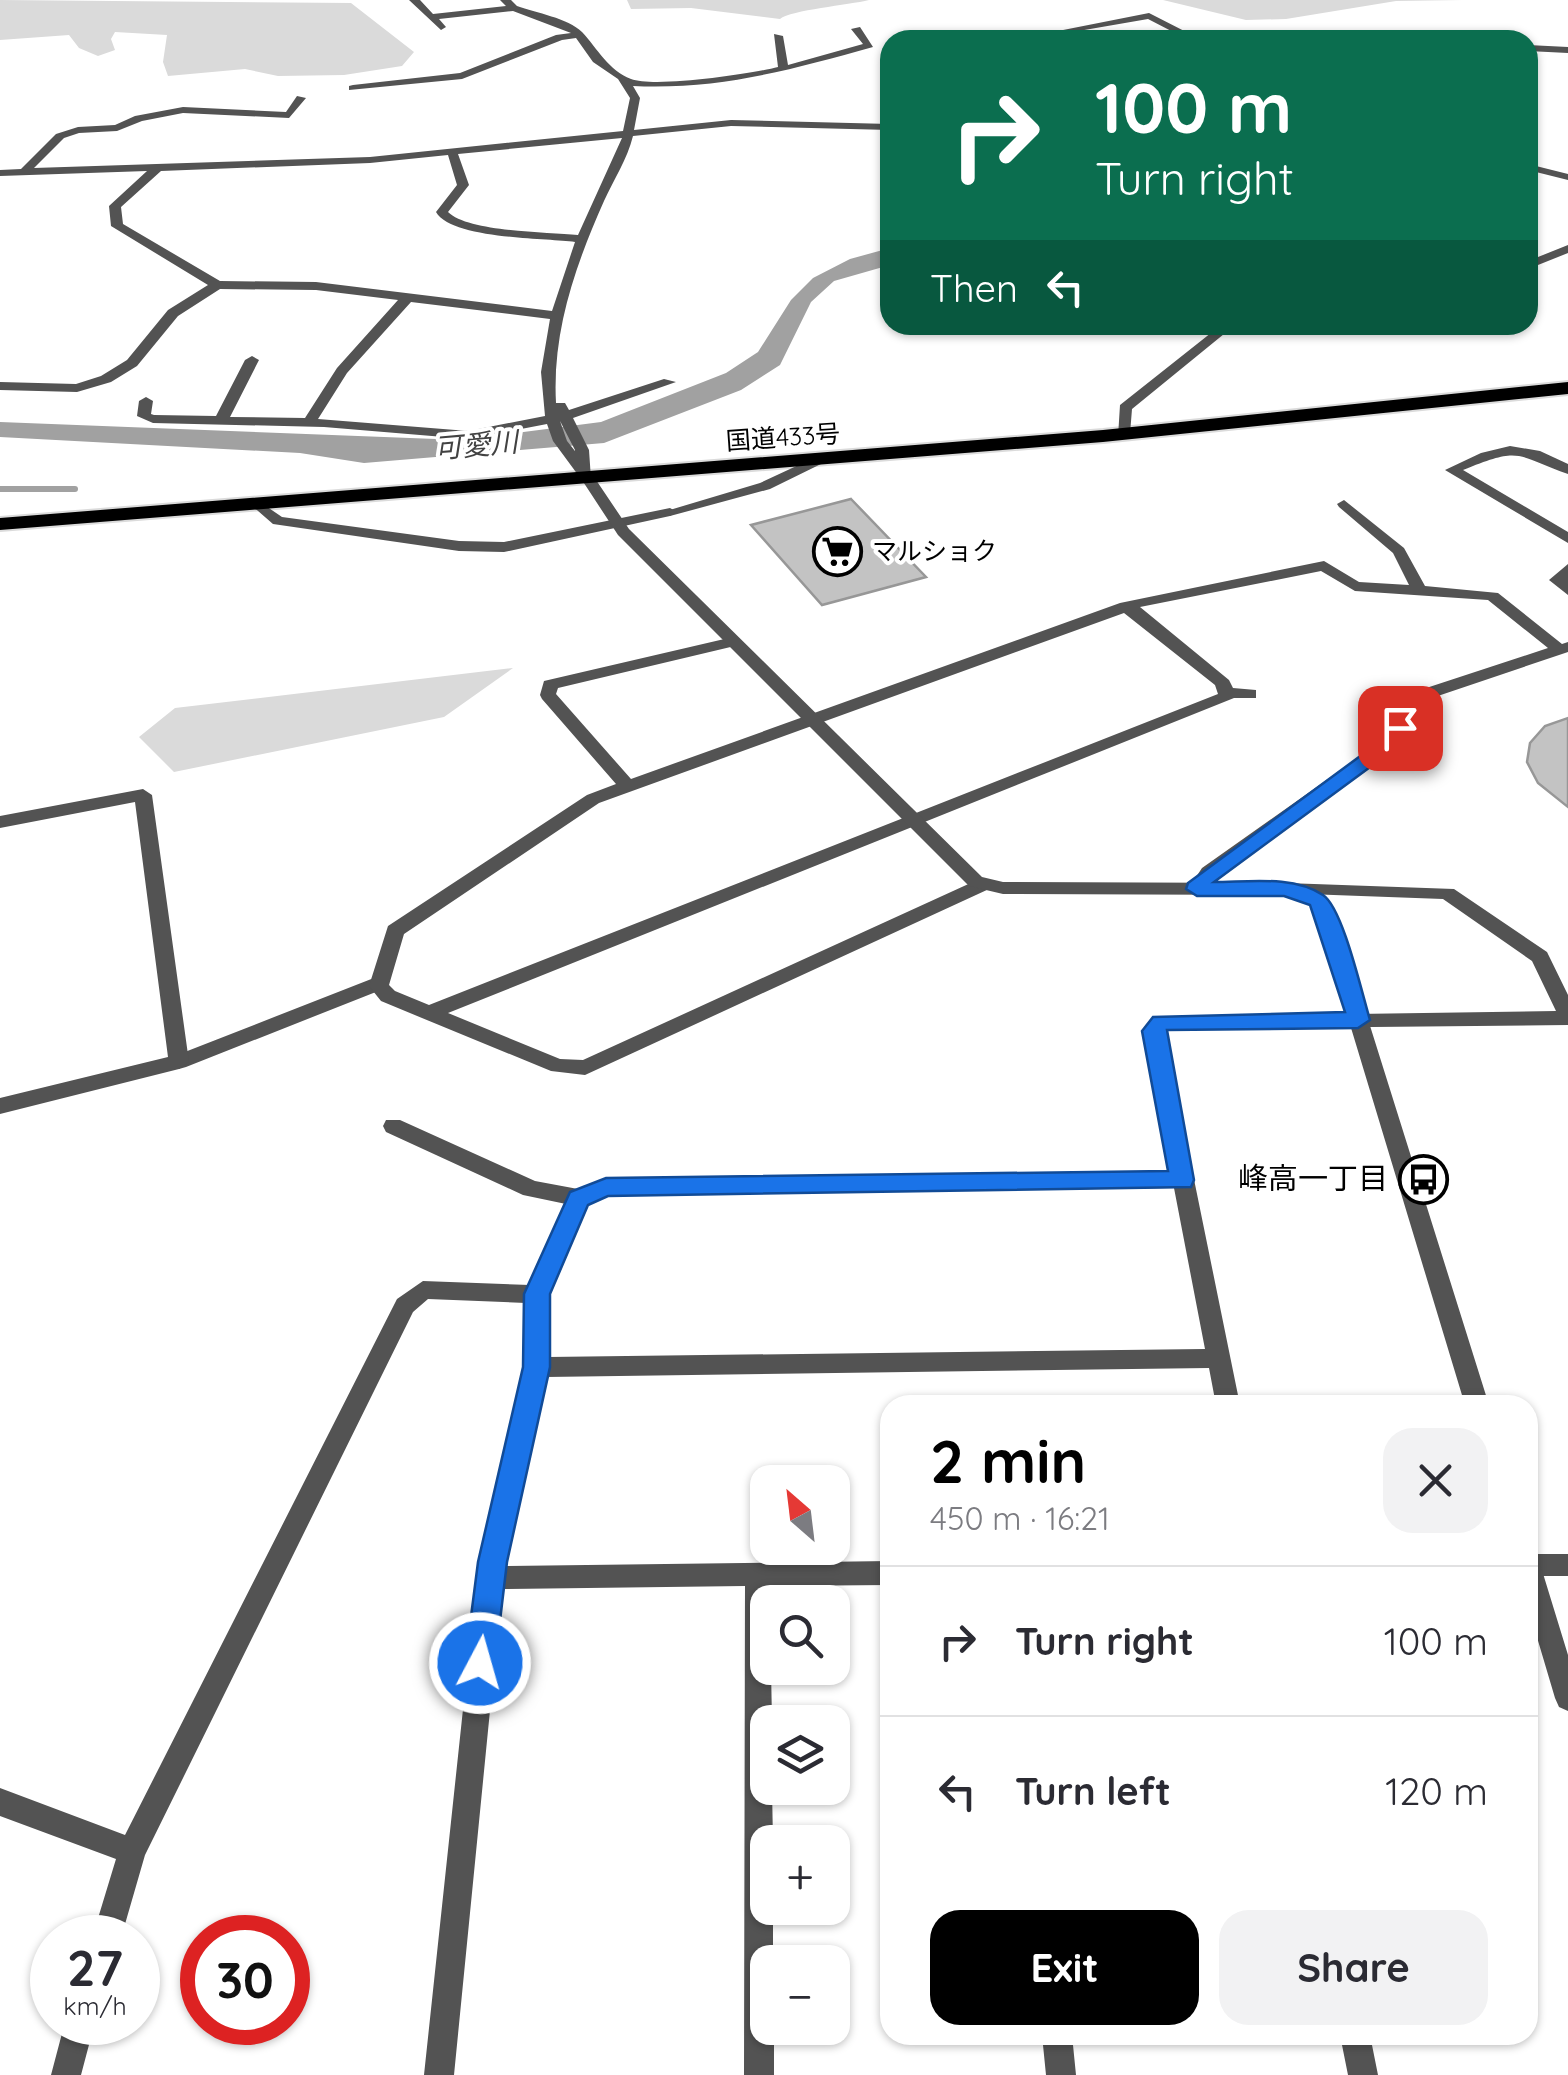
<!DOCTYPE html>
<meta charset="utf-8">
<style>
:root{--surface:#fff;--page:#f2f2f3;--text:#2b2b33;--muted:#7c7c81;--line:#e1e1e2;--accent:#000}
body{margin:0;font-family:Quicksand,"Noto Sans JP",sans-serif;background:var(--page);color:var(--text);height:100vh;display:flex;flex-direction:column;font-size:38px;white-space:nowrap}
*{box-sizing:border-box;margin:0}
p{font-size:32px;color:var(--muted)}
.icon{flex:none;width:55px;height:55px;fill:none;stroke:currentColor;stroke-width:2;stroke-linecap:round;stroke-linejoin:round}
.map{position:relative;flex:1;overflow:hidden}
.side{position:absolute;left:880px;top:1395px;width:658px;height:650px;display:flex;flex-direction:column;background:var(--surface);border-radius:30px;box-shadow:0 2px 8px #0004}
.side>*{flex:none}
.hud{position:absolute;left:880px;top:30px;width:658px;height:305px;border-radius:30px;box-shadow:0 2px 8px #0004;background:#0b6e4f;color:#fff;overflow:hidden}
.needle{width:65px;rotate:332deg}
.controls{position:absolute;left:750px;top:1465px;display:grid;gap:20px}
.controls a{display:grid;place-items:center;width:100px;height:100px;border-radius:20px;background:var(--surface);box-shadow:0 2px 8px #0004;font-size:50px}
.speed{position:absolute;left:30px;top:1915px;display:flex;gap:20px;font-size:50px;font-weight:700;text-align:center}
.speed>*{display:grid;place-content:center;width:130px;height:130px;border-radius:50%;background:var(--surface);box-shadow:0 2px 8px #0004;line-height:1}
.speed small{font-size:25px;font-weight:400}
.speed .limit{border:15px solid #d22;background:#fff;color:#111}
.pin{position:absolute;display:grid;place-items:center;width:85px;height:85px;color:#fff;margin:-42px;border-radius:20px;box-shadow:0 5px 15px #0006}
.me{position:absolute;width:110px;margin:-55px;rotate:6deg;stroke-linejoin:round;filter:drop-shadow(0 0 8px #0008)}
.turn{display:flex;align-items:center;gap:35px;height:210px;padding:0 50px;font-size:45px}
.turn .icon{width:130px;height:130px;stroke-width:2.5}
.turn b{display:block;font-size:70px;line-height:85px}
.then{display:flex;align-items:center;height:95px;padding:0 50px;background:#0003;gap:20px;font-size:38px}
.round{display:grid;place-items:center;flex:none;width:105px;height:105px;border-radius:30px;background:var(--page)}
.overview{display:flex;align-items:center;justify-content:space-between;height:170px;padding:0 50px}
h1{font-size:60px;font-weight:700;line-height:75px;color:var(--accent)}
.cta{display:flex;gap:20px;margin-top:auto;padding:20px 50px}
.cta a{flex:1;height:115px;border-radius:30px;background:var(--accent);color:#fff;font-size:40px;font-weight:700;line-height:115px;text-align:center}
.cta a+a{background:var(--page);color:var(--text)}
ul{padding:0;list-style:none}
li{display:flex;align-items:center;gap:30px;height:150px;padding:0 50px;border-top:2px solid var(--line)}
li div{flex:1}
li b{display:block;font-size:38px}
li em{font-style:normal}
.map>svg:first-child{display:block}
</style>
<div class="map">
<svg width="1568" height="2075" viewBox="0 0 1568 2075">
<rect width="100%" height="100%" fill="#fff"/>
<!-- green -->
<path fill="#dadada" d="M0 0 351 3 414 52 402 66 344 75 278 76 245 69 168 76 163 62 167 35 115 32 111 39 115 50 98 56 79 48 69 35 0 40Z
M627 0H869C849 5 791 10 780 19L691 8 631 9Z
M1163 0H1462L1396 1 1286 19 1246 20Z
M513 668 444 717 174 772 139 737 175 708Z"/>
<!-- water -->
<path fill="#a1a1a1" d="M890 248V265L834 281 811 302 780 365 741 390 604 443 364 463 300 453 0 437V422L462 440 601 422 726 373 758 352 791 300 813 278 850 259Z"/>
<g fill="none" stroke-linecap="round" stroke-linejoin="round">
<!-- stream -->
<path stroke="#a1a1a1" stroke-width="6" d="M0 489H75"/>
</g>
<!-- building -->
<path fill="#c3c3c3" stroke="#979797" stroke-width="2.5" d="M851 499 926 577 822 605 751 525Z
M1568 718V807L1538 783 1527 762 1530 743 1545 726Z"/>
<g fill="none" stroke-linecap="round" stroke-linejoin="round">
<defs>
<path id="trunk" d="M1568 382V394L1103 442 0 530V518L1103 430Z"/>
</defs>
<!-- trunk casing -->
<use href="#trunk" stroke="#dbdbdb" stroke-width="4"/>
<!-- pedestrian -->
<path fill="#535353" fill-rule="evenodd" d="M818 456 823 457V463L770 489 670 516 663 512 760 483Z
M379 976 389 983 386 988 186 1067 179 1069 169 1062 172 1057Z"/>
<!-- minor -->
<path fill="#535353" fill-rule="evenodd" d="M409 0H420L433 14 506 6 500 0H511L517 6C536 13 568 18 582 32 597 48 609 71 631 79 655 88 751 74 778 67L774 34 783 36 788 65 863 44 851 29 860 27 873 47C790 70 719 90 633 86L640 98 634 130 731 120 890 124V130L731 126 633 136C627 160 614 179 604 201 576 264 552 331 556 403H565L569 410 664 379 676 382 573 418 589 450 591 479H581L553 441 547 424 468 439 324 427 153 423 137 416 139 401 146 397 153 401 151 414 154 415 216 416 245 360 252 356 259 360 230 417 305 418 337 368 398 300 316 290 220 289 178 316 137 366 111 382 77 392 0 390V382L76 384 101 376 127 360 168 310 208 285 111 226 109 206 147 171 0 176V170L21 169 56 134 78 127 115 125 135 116 183 107 286 112 297 96 306 98 289 118 183 113 142 121 117 131 79 133 64 138 34 168 370 157 623 131 630 98 618 79 593 62 576 38 562 40 462 79 349 90V86L353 85 460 73 556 35 571 33 513 11 439 19 446 27 441 30ZM622 138 578 235C547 232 468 232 448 212L469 185 458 154ZM448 155 457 185 436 212C451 239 544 238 575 242L552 311 316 282 220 281 123 224 121 207 161 171 370 163ZM411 302 550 319 541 372 545 416 468 431 318 419 347 373ZM560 421 575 450V451L567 441Z
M1149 13 1194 36 1184 40H1165L1179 35 1148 19 1067 33 1075 40H1063L1053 32Z
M966 37H1010L1015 40H961Z
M1528 45 1568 47V53L1528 51Z
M1568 245V253L1528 269V261Z
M1221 325H1235L1132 409 1130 434 1118 437 1120 405Z
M1510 446 1540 451 1568 464V474C1514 455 1522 446 1463 470L1568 532V543L1445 470 1481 453Z
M257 500 282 517 459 541 504 542 670 508 677 512 670 516 504 552 459 551 273 524 250 504Z
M1344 500 1404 548 1425 586 1498 593 1562 644 1568 642V652L1423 701 1395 748 1214 876 1204 893H1190L1188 889 1202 868 1383 740 1411 693 1548 648 1488 600 1355 591 1321 571 1140 607 1229 680 1233 688 1256 690V698H1234L448 1013 560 1059 583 1060 975 881H989L991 885 989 889 585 1075 551 1071 422 1018 381 1001 369 986 388 926 587 795 616 784 542 699 540 695 544 681 733 637 739 639V645L558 688 556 694 631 779 1120 603 1324 561 1359 582 1409 585 1393 553 1339 507 1337 504ZM1124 613 1215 685 1218 694 429 1005 395 991 389 985 404 934 599 803Z
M1568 564V595L1549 580Z
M143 789 152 795 189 1062 179 1069 0 1114V1098L168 1057 135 802 0 828V816Z
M1286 883 1454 889 1547 952 1568 995V1025L1166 1029 1164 1032 1240 1405H1216L1209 1368 546 1377 506 1566 890 1561V1585L771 1586V1602H768V1668H771L772 1722H768V1788H772L773 1842H768V1908H773V1962H768V2028H774V2075H744L745 1586 502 1589 454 2075H424L477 1578 524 1367 526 1303 428 1299 413 1312 145 1855 121 1938H92L116 1859 0 1816V1788L125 1835 397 1299 423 1281 530 1285 566 1204 523 1195 386 1132 383 1126 386 1120H400L535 1181 578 1189 606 1179 1171 1172 1144 1031 1154 1017 1556 1011 1532 961 1443 899 1279 893 1277 889 1279 885ZM1174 1188 1205 1349 548 1357V1294L587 1204 608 1195Z
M1528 1554H1568V1576H1528Z
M65 2022H95L81 2075H51Z
M1042 2035H1072L1076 2075H1046Z
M1340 2035H1370L1378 2075H1348Z"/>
<!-- tertiary -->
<path fill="#535353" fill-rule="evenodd" d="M1528 164 1568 174V180L1528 170Z
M587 473 592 474 629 529 982 877 1003 882 1286 883 1324 896 1334 911 1489 1405H1465L1316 912 1310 904 1285 895 1003 894 969 886 618 535 580 477Z
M1528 1556 1537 1559 1541 1567 1568 1655V1711L1559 1707 1555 1698 1528 1607Z"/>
<!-- trunk -->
<use href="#trunk" fill="#000" fill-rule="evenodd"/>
</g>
<!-- route -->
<path fill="#1a73e8" stroke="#114b97" stroke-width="2.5" d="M1393 723 1409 728 1396 748 1214 882C1248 882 1293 875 1323 895 1343 908 1362 994 1370 1020L1358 1028 1167 1030 1194 1180 1191 1187 608 1196 588 1205 550 1294V1367L507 1562 495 1663 490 1673 480 1677 469 1673 465 1663 478 1562 523 1367 524 1294 570 1192 606 1178 1168 1171 1142 1031 1153 1017 1345 1012 1310 905 1284 896H1197L1186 889 1188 883 1382 740Z"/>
<!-- icons -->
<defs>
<symbol id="supermarket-ring" viewBox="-11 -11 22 22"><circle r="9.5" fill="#fff" stroke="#000" stroke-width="1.5"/><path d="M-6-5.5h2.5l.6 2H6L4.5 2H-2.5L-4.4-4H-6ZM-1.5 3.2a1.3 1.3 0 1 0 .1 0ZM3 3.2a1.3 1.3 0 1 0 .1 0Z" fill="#000"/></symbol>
<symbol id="bus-ring" viewBox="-11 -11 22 22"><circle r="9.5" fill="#fff" stroke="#000" stroke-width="1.5"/><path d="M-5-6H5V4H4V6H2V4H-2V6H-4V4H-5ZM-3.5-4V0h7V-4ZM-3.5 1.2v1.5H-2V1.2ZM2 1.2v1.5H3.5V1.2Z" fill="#000"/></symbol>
</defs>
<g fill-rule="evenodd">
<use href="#supermarket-ring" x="810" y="524" width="55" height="55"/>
<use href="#bus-ring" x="1396" y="1152" width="55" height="55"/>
</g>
<g text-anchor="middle" stroke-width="8" stroke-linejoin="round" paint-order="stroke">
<!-- far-street labels -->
<g font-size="25" fill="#000" stroke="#fff">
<text transform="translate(783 437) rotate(-4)" y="9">国道433号</text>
</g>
<!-- far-poi labels -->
<g font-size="25" fill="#000" stroke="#fff" text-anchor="start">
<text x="872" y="560">マルショク</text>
</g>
<!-- far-water labels -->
<g font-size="28" font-style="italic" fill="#424242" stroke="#fff">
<text transform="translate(476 445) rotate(-5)" y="10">可愛川</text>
</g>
<!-- poi labels -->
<g font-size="30" fill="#000" stroke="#fff" text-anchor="end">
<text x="1388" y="1189">峰高一丁目</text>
</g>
</g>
</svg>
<div class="controls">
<a><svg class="needle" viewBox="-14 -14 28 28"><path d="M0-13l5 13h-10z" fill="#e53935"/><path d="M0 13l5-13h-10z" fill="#7c7c81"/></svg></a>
<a><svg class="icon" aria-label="search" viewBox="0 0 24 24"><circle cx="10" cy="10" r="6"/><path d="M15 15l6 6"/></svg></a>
<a><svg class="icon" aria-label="layers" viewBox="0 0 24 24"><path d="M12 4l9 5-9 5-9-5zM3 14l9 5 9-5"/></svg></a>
<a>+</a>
<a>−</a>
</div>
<div class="speed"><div>27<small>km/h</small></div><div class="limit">30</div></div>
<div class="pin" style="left:1400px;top:728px;background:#d93025"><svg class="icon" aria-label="arrive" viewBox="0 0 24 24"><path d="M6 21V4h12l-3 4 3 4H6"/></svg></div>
<svg class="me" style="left:480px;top:1663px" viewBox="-20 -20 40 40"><circle r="17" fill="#1a73e8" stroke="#fff" stroke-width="3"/><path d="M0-11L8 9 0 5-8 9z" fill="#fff"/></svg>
<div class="hud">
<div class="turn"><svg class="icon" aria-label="right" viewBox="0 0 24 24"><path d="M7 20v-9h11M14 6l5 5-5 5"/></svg><div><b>100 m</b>Turn right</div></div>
<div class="then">Then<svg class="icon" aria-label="left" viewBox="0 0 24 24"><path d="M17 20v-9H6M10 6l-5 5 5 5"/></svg></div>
</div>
<section class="side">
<div class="overview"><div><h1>2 min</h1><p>450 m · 16:21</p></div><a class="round"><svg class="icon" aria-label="close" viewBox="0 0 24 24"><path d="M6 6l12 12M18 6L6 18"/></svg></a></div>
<ul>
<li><svg class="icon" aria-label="right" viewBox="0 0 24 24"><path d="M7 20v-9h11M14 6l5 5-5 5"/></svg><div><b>Turn right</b></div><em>100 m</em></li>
<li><svg class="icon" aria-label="left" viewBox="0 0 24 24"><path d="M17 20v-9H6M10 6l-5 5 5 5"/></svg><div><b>Turn left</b></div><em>120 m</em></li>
</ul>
<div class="cta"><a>Exit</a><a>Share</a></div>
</section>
</div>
